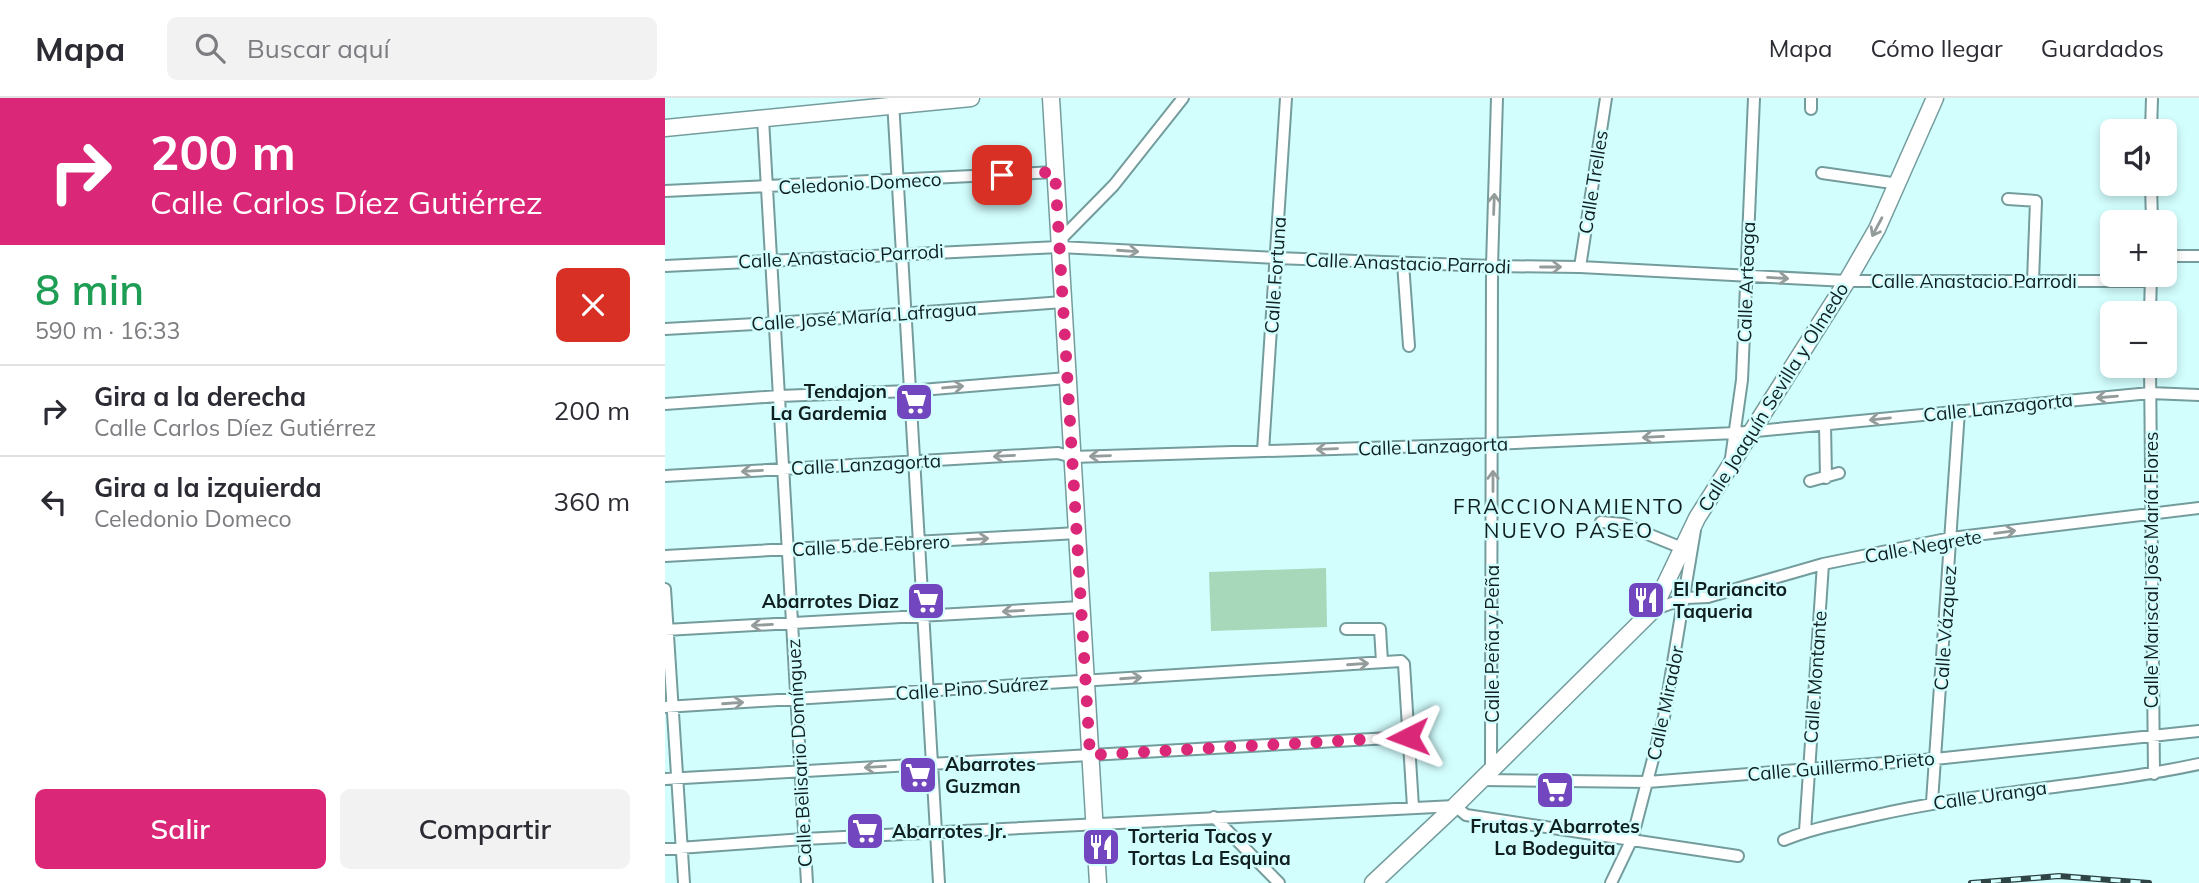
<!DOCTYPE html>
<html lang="es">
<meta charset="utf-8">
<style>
:root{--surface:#fff;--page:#f2f2f3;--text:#2b2b33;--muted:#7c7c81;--line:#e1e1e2;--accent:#db2777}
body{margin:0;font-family:Mulish,sans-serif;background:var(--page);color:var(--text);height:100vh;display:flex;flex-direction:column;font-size:26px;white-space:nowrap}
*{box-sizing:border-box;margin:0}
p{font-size:23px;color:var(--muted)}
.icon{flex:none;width:38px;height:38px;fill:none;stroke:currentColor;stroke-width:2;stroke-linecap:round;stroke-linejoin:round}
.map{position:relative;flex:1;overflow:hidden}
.drawer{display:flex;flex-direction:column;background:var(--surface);width:665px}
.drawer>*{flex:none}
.hud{background:#db2777;color:#fff;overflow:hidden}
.controls{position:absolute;left:1435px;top:21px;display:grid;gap:14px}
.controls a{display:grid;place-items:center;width:77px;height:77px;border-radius:10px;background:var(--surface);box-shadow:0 4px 10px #0003;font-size:35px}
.pin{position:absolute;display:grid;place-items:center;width:60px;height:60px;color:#fff;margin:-30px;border-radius:14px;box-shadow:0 4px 10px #0006}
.me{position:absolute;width:77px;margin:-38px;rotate:267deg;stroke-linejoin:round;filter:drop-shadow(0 0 5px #0008)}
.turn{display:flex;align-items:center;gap:24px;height:147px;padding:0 35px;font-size:32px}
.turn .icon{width:91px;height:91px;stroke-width:2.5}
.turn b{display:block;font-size:49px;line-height:60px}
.round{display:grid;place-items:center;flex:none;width:74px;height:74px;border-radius:10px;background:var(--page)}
.headline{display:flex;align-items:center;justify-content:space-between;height:119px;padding:0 35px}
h1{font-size:42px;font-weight:600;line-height:52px;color:#1e9e55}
.primary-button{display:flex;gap:14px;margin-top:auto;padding:14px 35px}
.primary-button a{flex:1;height:80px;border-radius:10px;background:var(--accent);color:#fff;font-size:28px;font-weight:600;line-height:80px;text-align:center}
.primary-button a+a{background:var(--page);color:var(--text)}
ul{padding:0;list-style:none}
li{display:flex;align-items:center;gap:21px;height:91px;padding:0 35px;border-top:2px solid var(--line)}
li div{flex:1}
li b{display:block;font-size:26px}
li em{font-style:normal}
header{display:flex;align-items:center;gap:42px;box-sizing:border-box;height:98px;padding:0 35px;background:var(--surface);border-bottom:2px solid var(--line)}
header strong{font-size:33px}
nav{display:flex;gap:38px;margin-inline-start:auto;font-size:24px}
.search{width:490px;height:63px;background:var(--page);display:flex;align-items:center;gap:18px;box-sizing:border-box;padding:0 24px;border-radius:10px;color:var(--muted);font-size:26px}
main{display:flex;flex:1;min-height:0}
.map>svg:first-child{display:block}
</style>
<header>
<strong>Mapa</strong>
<div class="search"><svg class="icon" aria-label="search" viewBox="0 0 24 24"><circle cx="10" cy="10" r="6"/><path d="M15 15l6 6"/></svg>Buscar aquí</div>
<nav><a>Mapa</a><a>Cómo llegar</a><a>Guardados</a></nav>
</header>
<main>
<section class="drawer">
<div class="hud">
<div class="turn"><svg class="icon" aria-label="right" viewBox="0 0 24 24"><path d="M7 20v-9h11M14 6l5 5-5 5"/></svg><div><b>200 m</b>Calle Carlos Díez Gutiérrez</div></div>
</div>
<div class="headline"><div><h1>8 min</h1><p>590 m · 16:33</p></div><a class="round" style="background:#d93025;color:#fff"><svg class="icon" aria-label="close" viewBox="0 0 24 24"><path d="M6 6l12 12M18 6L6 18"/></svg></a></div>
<ul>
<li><svg class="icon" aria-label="right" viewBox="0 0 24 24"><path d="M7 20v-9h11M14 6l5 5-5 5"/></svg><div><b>Gira a la derecha</b><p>Calle Carlos Díez Gutiérrez</p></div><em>200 m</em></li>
<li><svg class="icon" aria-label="left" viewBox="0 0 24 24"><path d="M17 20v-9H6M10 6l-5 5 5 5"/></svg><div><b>Gira a la izquierda</b><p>Celedonio Domeco</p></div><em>360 m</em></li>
</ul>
<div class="primary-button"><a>Salir</a><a>Compartir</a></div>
</section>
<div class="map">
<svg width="1534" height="785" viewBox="0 0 1534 785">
<rect width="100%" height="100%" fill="#d3fefe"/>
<!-- green -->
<path fill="#a7d8ba" d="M661 470 662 529 546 533 544 474Z"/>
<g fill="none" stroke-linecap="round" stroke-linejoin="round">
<defs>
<path id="street" d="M1146 0V11
M228 3 274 785
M98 21 142 785
M1486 33 1487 0
M1157 75 1234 86
M1486 86 1487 124
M0 93 390 74
M1343 101 1371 103 1368 183
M395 142 449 87 518 0
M1500 158H1534
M738 165 744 248
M0 168 394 149 611 160 827 168 915 169 1182 183H1486
M915 169 941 0
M1485 215 1486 177
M0 231 110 225 398 204
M1485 268 1489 676
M0 306 114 298 244 293 402 280
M1160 327 1161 380
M598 353 621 0
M1066 360 1077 282 1089 0
M0 378 393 355 407 359 828 346 1070 335 1485 295 1534 297
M1145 383 1174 375
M936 424 958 426 1017 450
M0 458 412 435
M0 491 19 785
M988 512 1021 500 1043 499 1158 466 1286 440 1534 410
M681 531H715L717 564
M0 532 416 509
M0 609 736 563 739 566 748 709
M826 671 827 168 832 0
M0 681 743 639
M816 682 983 684 1270 661 1534 633
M1267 704 1294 313
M549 719 614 785
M1140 733 1158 466
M1119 742C1148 730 1177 725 1207 718 1315 693 1426 689 1534 666
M0 751 139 741 790 708 801 717 1073 758
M946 785 967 741 999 619 1030 432"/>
<path id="secondary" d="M386 0 433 785
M0 30 306 0
M708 785 790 708 988 512 1032 420 1182 183 1212 131 1270 0"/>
</defs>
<!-- street casing -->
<use href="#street" stroke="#759c9d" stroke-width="14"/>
<!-- secondary casing -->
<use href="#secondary" stroke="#759c9d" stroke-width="19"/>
<!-- street -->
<use href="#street" stroke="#fff" stroke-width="10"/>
<!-- secondary -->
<use href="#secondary" stroke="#fff" stroke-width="16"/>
<defs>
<path id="rail" d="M1306 785 1394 778 1484 785"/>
</defs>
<!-- rail casing -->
<use href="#rail" stroke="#2f4444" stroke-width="6"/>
<!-- rail -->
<use href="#rail" stroke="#d3fefe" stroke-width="3.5" stroke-dasharray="10" stroke-linecap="butt"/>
</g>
<!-- one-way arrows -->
<defs><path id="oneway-shaft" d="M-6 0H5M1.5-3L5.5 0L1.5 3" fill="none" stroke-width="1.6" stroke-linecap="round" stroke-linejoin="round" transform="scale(1.75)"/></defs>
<g stroke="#939b9b">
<use href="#oneway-shaft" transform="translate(829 106) rotate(-88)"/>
<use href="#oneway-shaft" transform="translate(1212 129) rotate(118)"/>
<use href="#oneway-shaft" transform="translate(463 153) rotate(4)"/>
<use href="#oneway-shaft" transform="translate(886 169)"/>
<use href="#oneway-shaft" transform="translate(1113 180) rotate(3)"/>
<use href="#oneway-shaft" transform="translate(288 289) rotate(-5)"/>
<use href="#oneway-shaft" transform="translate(1442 299) rotate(175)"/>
<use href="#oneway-shaft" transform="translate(1215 321) rotate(174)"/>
<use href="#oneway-shaft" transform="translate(988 339) rotate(177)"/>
<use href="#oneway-shaft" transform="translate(662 351) rotate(178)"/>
<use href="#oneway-shaft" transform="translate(339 358) rotate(177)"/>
<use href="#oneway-shaft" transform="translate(435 358) rotate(178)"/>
<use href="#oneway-shaft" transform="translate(87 373) rotate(177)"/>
<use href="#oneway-shaft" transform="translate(828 383) rotate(-90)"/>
<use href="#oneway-shaft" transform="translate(1340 434) rotate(-7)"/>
<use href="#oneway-shaft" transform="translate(313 441) rotate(-3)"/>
<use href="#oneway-shaft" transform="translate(348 513) rotate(177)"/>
<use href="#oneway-shaft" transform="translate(97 527) rotate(177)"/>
<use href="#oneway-shaft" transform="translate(693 566) rotate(-4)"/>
<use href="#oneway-shaft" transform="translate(466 580) rotate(-4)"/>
<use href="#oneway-shaft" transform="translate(68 605) rotate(-4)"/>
<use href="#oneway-shaft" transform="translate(210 669) rotate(177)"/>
</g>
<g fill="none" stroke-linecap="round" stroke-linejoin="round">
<!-- route -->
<path stroke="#db2777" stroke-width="12" stroke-dasharray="0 21.6" d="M337 77 390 74 425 657 743 639"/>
</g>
<!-- icons -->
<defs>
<symbol id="supermarket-square" viewBox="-11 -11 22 22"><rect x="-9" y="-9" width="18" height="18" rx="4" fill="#7146be" stroke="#d3fefe"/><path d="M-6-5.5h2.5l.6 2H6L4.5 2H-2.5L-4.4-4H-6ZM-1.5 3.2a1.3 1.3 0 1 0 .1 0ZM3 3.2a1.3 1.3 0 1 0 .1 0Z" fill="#fff"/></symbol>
<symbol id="restaurant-square" viewBox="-11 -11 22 22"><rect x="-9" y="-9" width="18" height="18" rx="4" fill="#7146be" stroke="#d3fefe"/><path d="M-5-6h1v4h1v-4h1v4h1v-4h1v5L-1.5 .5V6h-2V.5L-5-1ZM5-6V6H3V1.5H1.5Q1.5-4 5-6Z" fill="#fff"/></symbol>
</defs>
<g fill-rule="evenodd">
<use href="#supermarket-square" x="227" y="282" width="44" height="44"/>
<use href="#restaurant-square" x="959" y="480" width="44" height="44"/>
<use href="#supermarket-square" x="239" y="481" width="44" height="44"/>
<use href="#supermarket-square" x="231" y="655" width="44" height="44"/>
<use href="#supermarket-square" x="868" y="670" width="44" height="44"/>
<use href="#supermarket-square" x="178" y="711" width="44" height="44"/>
<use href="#restaurant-square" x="414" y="727" width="44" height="44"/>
</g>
<g text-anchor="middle" stroke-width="5" stroke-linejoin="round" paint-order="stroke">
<!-- street labels -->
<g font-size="19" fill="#102021" stroke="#d3fefe">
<text transform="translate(928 84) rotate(-81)" y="7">Calle Trelles</text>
<text transform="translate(195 85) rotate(-3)" y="7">Celedonio Domeco</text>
<text transform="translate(176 158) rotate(-3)" y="7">Calle Anastacio Parrodi</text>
<text transform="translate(743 165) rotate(2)" y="7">Calle Anastacio Parrodi</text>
<text transform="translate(610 177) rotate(-86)" y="7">Calle Fortuna</text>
<text x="1309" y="190">Calle Anastacio Parrodi</text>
<text transform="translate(1081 184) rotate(-88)" y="7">Calle Arteaga</text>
<text transform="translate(199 218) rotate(-4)" y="7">Calle José María Lafragua</text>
<text transform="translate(1108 299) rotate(-58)" y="7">Calle Joaquín Sevilla y Olmedo</text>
<text transform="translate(1333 309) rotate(-6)" y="7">Calle Lanzagorta</text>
<text transform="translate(768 348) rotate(-2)" y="7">Calle Lanzagorta</text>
<text transform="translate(201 366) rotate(-3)" y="7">Calle Lanzagorta</text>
<text transform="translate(206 447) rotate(-3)" y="7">Calle 5 de Febrero</text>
<text transform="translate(1258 448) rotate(-10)" y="7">Calle Negrete</text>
<text transform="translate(1486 472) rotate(-90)" y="7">Calle Mariscal José María Flores</text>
<text transform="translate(1280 530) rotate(-86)" y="7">Calle Vázquez</text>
<text transform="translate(827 546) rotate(-90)" y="7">Calle Peña y Peña</text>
<text transform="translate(1150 579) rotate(-86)" y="7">Calle Montante</text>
<text transform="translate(307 590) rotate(-4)" y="7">Calle Pino Suárez</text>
<text transform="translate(1000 605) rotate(-78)" y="7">Calle Mirador</text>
<text transform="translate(134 655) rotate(-93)" y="7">Calle Belisario Domínguez</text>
<text transform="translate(1176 668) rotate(-5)" y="7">Calle Guillermo Prieto</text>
<text transform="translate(1325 697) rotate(-8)" y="7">Calle Uranga</text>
</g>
<!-- poi labels -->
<g font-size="19" font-weight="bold" fill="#102021" stroke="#d3fefe" text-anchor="start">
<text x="222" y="300" text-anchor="end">Tendajon<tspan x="222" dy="22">La Gardemia</tspan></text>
<text x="1008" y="498">El Pariancito<tspan x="1008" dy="22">Taqueria</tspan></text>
<text x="234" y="510" text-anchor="end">Abarrotes Diaz</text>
<text x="280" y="673">Abarrotes<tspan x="280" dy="22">Guzman</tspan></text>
<text x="890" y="735" text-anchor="middle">Frutas y Abarrotes<tspan x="890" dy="22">La Bodeguita</tspan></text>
<text x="227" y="740">Abarrotes Jr.</text>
<text x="463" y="745">Torteria Tacos y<tspan x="463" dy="22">Tortas La Esquina</tspan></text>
</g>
<!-- neighbourhood labels -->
<g font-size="21" letter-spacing="2" fill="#102021" stroke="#d3fefe">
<text x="904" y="416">FRACCIONAMIENTO<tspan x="904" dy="24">NUEVO PASEO</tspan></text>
</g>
</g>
</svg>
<div class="controls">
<a><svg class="icon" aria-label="sound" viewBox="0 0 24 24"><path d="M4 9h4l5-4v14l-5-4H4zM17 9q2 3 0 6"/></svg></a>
<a>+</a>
<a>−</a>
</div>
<div class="pin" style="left:337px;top:77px;background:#d93025"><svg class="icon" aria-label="arrive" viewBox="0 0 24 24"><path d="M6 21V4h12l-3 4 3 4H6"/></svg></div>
<svg class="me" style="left:743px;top:639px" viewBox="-20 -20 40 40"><path d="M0-17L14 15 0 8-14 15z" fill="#db2777" stroke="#fff" stroke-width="4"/></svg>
</div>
</main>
